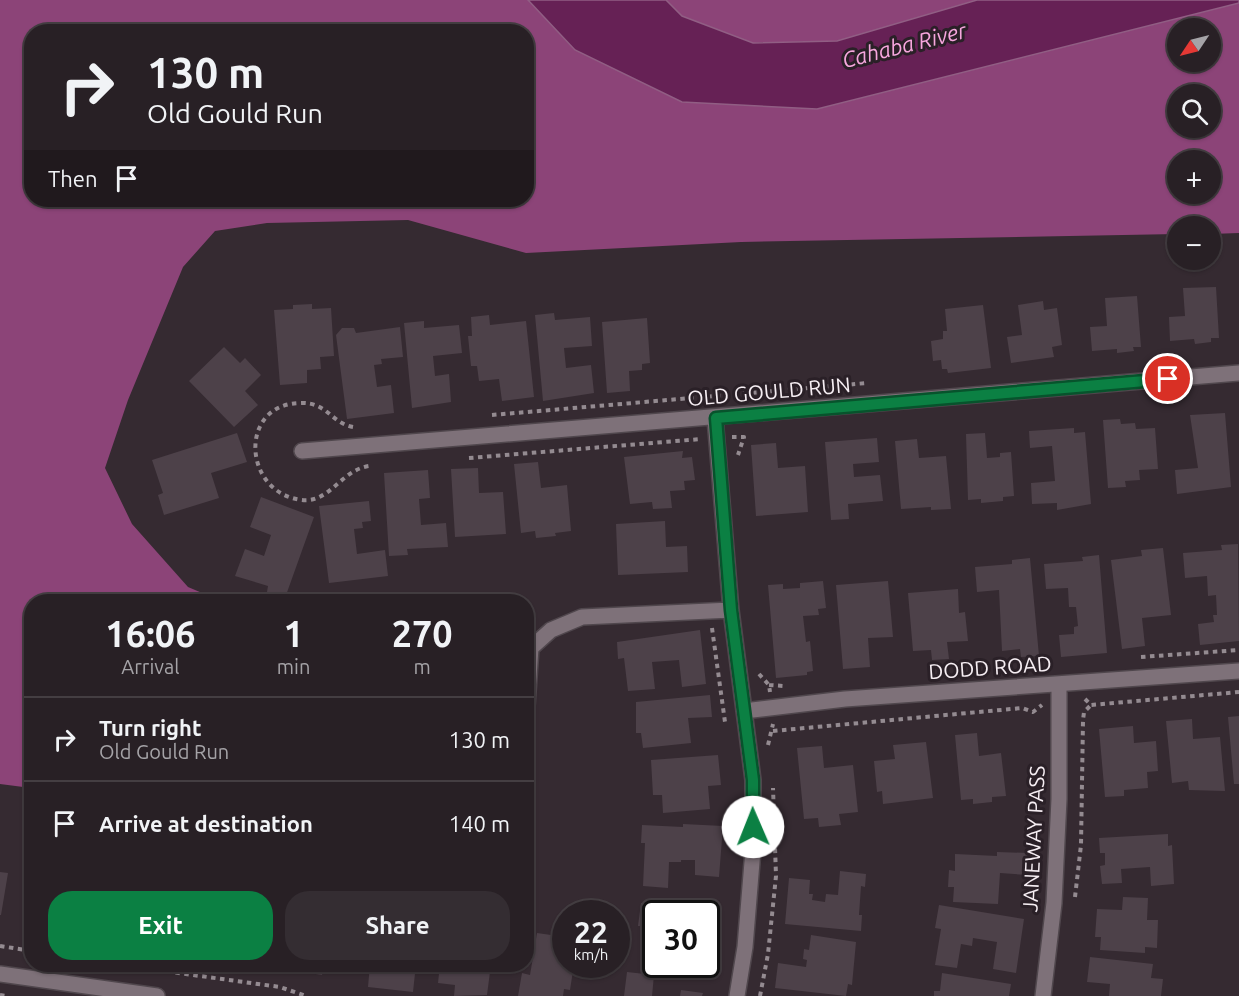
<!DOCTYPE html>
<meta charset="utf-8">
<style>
:root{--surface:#282025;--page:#342d32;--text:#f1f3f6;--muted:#a5a3a7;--line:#443e42;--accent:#0b8043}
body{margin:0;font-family:Ubuntu,sans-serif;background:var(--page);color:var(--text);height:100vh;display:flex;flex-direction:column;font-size:22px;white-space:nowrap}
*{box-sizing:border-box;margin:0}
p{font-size:20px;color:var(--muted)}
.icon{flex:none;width:33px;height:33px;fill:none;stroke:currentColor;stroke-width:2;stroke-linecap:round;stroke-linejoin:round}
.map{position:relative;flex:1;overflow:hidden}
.sheet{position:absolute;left:24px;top:594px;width:510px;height:378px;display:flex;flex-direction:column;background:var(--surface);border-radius:24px;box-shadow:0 2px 4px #0004,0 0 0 2px var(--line)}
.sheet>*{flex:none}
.guide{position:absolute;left:24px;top:24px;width:510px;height:183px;border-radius:24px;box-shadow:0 2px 4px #0004,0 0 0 2px var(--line);background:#282025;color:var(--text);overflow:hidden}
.needle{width:39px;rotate:235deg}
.tools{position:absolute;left:1167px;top:18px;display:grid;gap:12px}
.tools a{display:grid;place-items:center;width:54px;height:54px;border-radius:50%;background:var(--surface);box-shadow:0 2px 4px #0004,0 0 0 2px var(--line);font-size:30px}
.speed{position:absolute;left:552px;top:900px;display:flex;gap:12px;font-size:30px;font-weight:700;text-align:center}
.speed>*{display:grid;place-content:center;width:78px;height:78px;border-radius:50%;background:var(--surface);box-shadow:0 2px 4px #0004,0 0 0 2px var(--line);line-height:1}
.speed small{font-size:15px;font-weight:400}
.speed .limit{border:3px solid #111;border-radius:9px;background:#fff;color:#111}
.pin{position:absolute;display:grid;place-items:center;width:51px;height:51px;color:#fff;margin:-26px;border:3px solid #fff;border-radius:50%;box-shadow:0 2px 6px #0007}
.me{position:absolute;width:66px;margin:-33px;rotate:359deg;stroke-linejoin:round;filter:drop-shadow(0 0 4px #0008)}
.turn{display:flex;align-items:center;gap:21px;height:126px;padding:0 24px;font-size:27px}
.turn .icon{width:78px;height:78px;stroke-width:2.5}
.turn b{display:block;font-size:42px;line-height:51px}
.then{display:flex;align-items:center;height:57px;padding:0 24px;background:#0003;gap:12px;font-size:22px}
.eta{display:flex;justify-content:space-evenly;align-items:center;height:102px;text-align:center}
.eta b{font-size:36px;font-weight:700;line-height:42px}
.primary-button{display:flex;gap:12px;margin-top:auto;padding:12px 24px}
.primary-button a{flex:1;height:69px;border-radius:24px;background:var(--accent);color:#fff;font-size:24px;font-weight:700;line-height:69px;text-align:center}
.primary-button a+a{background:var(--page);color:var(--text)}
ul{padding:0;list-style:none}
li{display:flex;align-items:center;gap:18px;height:84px;padding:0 24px;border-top:2px solid var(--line)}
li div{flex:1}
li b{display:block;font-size:22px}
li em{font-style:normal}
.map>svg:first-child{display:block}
</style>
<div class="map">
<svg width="1239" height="996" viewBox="0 0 1239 996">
<rect width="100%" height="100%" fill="#352a31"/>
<!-- forest -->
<path fill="#8c4478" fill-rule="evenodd" d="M0 0H528L575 50 817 109 1239 3V233L1211 234 1210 226H1178L1177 234 741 242 526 253 408 220 267 223 215 231 183 267 128 400 105 468 132 524 188 587 221 601 32 602 31 788 0 784ZM1178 28H1210V62H1178ZM32 32H526V200H32ZM1178 94H1210V128H1178ZM1178 160H1210V194H1178Z
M666 0H977L837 41 753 43 682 16Z"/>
<!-- water -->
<path fill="#662155" stroke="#915e84" stroke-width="1.5" d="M528 0H666L682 16 753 43 837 41 977 0H1239V3L817 109 682 102 575 50Z"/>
<!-- building -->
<path fill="#4d4149" d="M1216 287 1219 338H1211V342L1195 344 1194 339 1170 341 1169 317 1185 316 1183 288Z
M1137 296 1141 347H1133L1134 351 1117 353V349L1092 351 1090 327 1107 326 1105 298Z
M1043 301 1044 310 1057 308 1062 345 1052 347 1054 357 1011 363 1007 337 1022 335 1018 305Z
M312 304V309L331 308 334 356 320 357 321 369 307 370V383L280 385 274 310 293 309V305Z
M983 305 991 368 948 373 947 369H942L941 360 933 361 931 341 943 339V331H947L945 309Z
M554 313 555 320 590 317 592 346 564 348 566 368 591 365 594 393 543 401 535 315Z
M489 315 490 325 526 321 534 397 502 401 499 379 479 381 477 366H471L468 336H472L471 317Z
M647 318 650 363 642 364V370L629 371 630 391 607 393 602 322Z
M424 321V328L459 325 462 353 433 356 435 376 449 374 451 402 412 408 404 323Z
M400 327 403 357 381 359 382 364 374 365 377 387 391 385 394 413 347 419 336 335 342 328H354L356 333Z
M224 347 240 363 245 358 261 375 245 391 258 405 234 427 189 381Z
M1225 413 1231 487 1177 494 1175 470 1198 468 1190 415Z
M1120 419 1121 424 1135 423 1136 429 1155 428 1158 469 1139 470 1140 480 1125 481 1126 487 1108 488 1103 420Z
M1074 428V433L1085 432 1091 504 1057 510V503L1032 504 1031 483 1055 481 1052 446 1030 448 1029 431Z
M237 433 247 462 211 473 219 498 164 515 158 495 163 493 152 460Z
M985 433 987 458 1000 457V453L1011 452 1014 496 1003 497V501L981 503V499L968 500 966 434Z
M877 438 879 462 853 464 854 477 880 475 883 501 848 504 849 519 831 520 825 442Z
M917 439 919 458 946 456 951 509 931 510V507L901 509 895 441Z
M776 443 778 468 805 466 808 512 756 516 751 445Z
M683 451 682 458 692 457 695 480 684 481 685 490 670 491 672 508 653 509 652 502 630 504 624 457Z
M538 462 541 488 567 485 571 531 555 533 556 536 536 538 535 531 521 533 514 464Z
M478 468 479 493 503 492 506 534 455 537 451 469Z
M428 470 430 498 419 499 421 525 446 523 448 547 407 549 408 555 389 556 384 473Z
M261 497 314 517 285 598 267 592 268 586 235 576 245 549 264 556 271 535 250 527Z
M369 501 371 521 362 522 363 528 354 529 357 554 385 550 388 576 329 583 319 506Z
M665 521 666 547 687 546 688 572 618 575 616 524Z
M1238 544 1239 641 1200 645 1198 624 1214 622 1213 615H1217L1216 595 1208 596 1207 576 1185 578 1183 553 1222 550 1221 545Z
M1163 548 1171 615 1142 618 1145 646 1122 649 1111 560 1142 556 1141 550Z
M1099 555 1107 653 1061 657 1059 635 1074 634V627L1078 626 1076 607H1069L1068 588 1046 589 1044 564 1083 561 1082 557Z
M1030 558 1039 656 1021 657 1020 649 1002 651 999 590 977 592 975 567 1012 564V560Z
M823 581 826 608 818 609 819 615 803 616 806 642 810 641 813 671 807 672V675L776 678 768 585 783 584V589L800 588V583Z
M888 581 893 637 868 638 870 667 843 669 836 585Z
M958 589 959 613 965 612 968 641 947 642 949 659 932 660 931 650 913 651 908 593Z
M700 630 706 684 682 687 679 660 652 662 655 689 628 691 624 658 618 659 617 642Z
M710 695 712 717 688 718 691 743 643 748 641 733H636V702Z
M1239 716V784H1234L1228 717Z
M1192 719 1193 739 1220 737 1225 791 1189 790 1188 781 1172 783 1166 721Z
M1133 726 1134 743 1156 741 1158 771 1147 772 1148 788 1124 790V796L1105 797 1099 729Z
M977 733 979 756 1001 753 1006 796 992 797V802L973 804V799L961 800 955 735Z
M926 742 933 798 883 804 882 791 877 792 874 761 895 759 893 745Z
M822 746 824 768 853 765 858 812 839 814 841 825 819 827 818 818 804 819 797 748Z
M718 755 721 785 708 786 710 809 663 813 662 795H653L651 760Z
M683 824 723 826 719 877 695 875V860H681V862H669L668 888 643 886 645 843H641L642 825 683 827Z
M1168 834V846L1172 845 1174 884 1151 886 1150 867 1121 869 1122 883 1102 884 1100 866 1105 865V853H1100L1099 838Z
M997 852 1028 853 1027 875 1000 873 998 904 953 902 954 887H948L949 870 955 871V854L997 856Z
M840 871 866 874 865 887 861 886 859 915H862L861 931 785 924 789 878 810 880 809 894H813L812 900 825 902 826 894 838 895Z
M0 872 8 873 1 915H0Z
M1123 897 1148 898 1147 920H1158L1157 948 1145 947V953L1100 950 1101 937H1095L1097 909 1122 910Z
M641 903 711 912 710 925 719 926 717 950 706 949V914H656V959H650L652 941 641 940 643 926H638Z
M939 905 1024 919 1016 973 993 969 997 942 973 938 972 946 961 944 957 968 935 965 941 929 935 928Z
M537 933 565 937 566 964H574L570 990 564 989 563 996H518L522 973 530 975Z
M811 935 856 942 852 985 848 984 846 996 775 988 778 963 806 967 807 960 803 959 804 949 809 950Z
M1090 957 1153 964 1151 978 1163 979 1161 996H1109L1110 984 1087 982Z
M304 964H336L335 972 323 971 322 975 303 972Z
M370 964H416L413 992 368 987Z
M440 964H491L487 995 454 996 455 985 438 983Z
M627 972 654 975 652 996H624Z
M942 973 1011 984 1009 996H934V991H940Z
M681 990 703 993 702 996H680Z"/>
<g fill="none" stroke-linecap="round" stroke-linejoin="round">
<defs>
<path id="minor" d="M715 418 731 610 753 780V850L745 947 737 996
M302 451 1239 373
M527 706 531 648 551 630 582 617 731 610
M744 711 845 699 1239 671
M0 974 157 996
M1043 996 1054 903 1059 799V684"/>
</defs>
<!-- minor casing -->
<use href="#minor" stroke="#50474d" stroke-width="18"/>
<!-- path -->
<path stroke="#948b91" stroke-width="4" stroke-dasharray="4.5 4.5" stroke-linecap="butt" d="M492 415 867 383
M353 427C331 423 327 402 301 403 238 403 242 493 302 500 330 503 341 470 369 466
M732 437H744L738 455
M469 458 701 439
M712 628 725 722
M1141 657 1239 650
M759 674 769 685 770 692
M769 685 784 686
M1085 699 1091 705 1239 692
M773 731 1022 708 1033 712 1042 705
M768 745 773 724
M1075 897 1081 845 1083 720 1084 712 1091 705
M0 946 32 951
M113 964 280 987 306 996
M0 995 7 996
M760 996 768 954 776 876 773 788"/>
<!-- minor -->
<use href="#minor" stroke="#7e7179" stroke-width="15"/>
</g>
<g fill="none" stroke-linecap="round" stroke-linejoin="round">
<defs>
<path id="route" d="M753 827V780L731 610 716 418 1168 379"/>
</defs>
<!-- route casing -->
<use href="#route" stroke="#07532c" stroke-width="15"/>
<!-- route -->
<use href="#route" stroke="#0b8043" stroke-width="10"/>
</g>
<g text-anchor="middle" stroke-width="6" stroke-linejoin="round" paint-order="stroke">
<!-- street labels -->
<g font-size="21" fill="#f6eef3" stroke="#2a2027">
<text transform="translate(769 392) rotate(-5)" y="7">OLD GOULD RUN</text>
<text transform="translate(990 668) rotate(-4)" y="7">DODD ROAD</text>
<text transform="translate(1034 839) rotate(-87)" y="7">JANEWAY PASS</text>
</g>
<!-- water labels -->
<g font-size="22" font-style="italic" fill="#f7a6de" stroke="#2a2027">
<text transform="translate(904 45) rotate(-14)" y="8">Cahaba River</text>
</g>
</g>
</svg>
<div class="tools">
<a><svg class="needle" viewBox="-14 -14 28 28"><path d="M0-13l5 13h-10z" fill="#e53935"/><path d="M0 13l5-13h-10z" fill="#a5a3a7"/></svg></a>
<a><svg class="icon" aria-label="search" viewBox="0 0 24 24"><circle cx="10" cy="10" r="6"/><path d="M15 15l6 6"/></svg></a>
<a>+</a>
<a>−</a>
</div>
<div class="speed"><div>22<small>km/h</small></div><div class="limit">30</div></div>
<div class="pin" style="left:1168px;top:379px;background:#d93025"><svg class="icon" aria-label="arrive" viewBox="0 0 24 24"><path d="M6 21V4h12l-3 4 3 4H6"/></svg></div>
<svg class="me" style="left:753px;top:827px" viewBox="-20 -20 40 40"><circle r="19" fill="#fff"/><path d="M0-13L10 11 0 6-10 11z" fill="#0b8043"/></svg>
<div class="guide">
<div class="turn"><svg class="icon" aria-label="right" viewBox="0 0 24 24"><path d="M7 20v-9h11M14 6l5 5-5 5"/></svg><div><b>130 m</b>Old Gould Run</div></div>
<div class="then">Then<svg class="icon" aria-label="arrive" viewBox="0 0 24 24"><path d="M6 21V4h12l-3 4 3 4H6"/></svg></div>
</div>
<section class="sheet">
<div class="eta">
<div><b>16:06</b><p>Arrival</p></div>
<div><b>1</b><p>min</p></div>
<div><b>270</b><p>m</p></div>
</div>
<ul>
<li><svg class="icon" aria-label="right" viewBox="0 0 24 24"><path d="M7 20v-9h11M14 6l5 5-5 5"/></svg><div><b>Turn right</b><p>Old Gould Run</p></div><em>130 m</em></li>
<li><svg class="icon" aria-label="arrive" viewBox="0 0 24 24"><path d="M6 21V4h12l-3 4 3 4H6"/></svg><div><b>Arrive at destination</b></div><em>140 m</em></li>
</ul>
<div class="primary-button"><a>Exit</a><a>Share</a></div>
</section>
</div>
